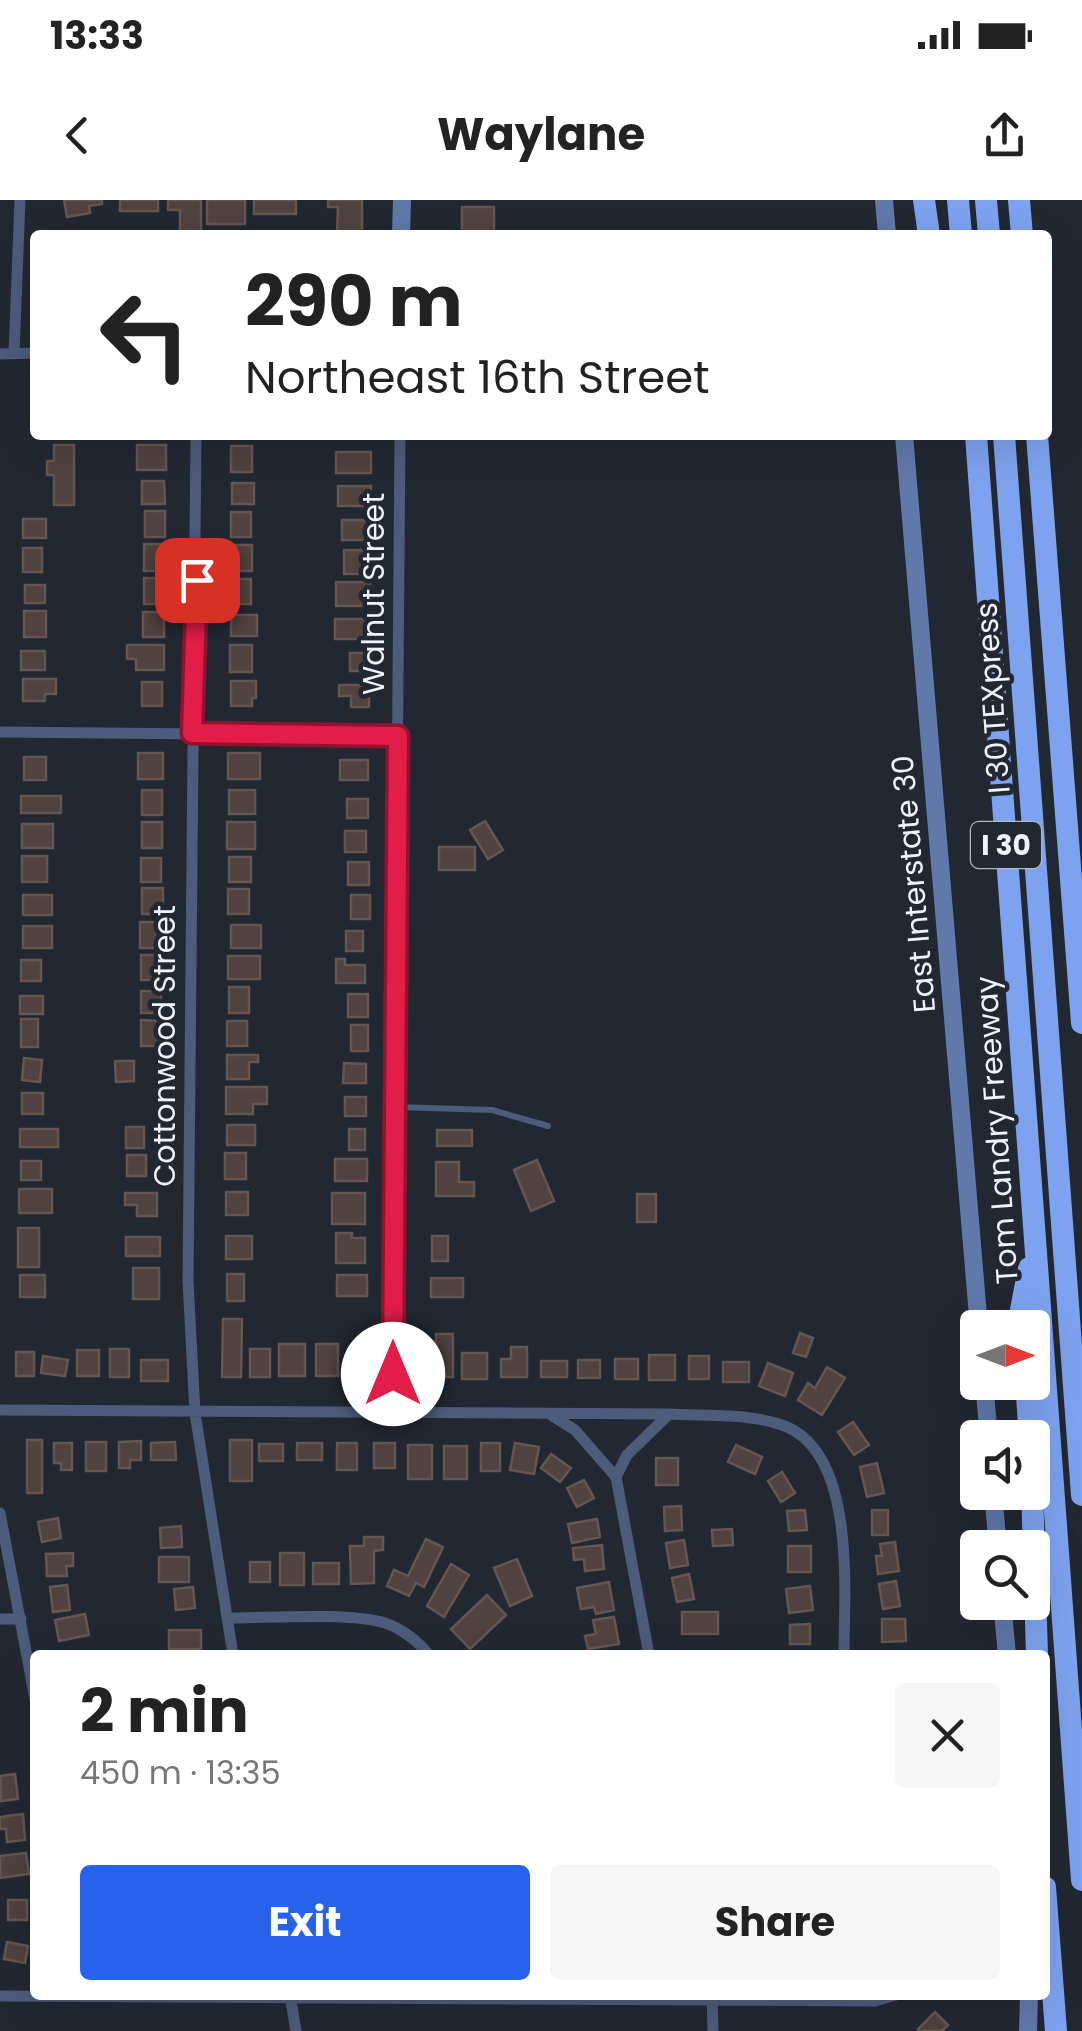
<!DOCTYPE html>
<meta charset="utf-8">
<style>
:root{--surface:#fff;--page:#f6f6f6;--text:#222;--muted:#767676;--accent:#2563eb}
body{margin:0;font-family:Poppins,sans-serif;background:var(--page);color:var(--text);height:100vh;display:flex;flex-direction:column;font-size:38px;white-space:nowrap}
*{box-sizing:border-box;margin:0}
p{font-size:32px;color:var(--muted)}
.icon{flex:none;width:55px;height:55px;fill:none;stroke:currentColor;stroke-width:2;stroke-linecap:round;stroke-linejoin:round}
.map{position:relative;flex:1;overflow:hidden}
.sheet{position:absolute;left:30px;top:1450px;width:1020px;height:350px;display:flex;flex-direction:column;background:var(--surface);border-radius:10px;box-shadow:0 10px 40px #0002}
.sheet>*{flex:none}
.top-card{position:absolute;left:30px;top:30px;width:1022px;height:210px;border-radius:10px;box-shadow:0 10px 40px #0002;background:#fff;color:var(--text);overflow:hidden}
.needle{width:65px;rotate:90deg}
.fabs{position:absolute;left:960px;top:1110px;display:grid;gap:20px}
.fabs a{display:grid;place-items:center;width:90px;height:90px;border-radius:10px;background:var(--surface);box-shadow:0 10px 40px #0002;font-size:50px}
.pin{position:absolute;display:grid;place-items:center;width:85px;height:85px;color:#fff;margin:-42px;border-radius:20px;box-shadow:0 5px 15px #0006}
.me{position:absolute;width:110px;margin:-55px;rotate:0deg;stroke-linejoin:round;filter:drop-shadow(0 0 8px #0008)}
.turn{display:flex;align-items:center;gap:35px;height:210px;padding:0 50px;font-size:45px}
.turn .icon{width:130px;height:130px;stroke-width:2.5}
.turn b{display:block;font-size:70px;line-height:85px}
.round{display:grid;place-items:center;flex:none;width:105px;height:105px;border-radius:10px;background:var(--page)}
.summary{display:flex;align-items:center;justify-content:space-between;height:170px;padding:0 50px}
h1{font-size:60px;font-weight:700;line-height:75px}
.primary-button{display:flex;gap:20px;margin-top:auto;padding:20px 50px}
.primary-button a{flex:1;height:115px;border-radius:10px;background:var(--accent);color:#fff;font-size:40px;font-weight:700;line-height:115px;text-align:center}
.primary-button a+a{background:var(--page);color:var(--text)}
.status{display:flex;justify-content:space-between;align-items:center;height:70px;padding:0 50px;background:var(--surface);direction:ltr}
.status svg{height:28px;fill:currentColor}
header{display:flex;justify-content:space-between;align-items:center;height:130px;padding:0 50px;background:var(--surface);font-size:45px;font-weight:700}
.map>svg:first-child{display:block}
</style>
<div class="status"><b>13:33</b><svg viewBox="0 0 49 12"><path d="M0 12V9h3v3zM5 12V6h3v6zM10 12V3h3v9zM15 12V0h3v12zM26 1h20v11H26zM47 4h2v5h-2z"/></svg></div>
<header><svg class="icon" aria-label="back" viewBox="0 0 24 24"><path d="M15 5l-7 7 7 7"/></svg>Waylane<svg class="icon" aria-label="share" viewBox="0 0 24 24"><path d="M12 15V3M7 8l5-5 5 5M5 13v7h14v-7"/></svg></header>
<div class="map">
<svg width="1082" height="1831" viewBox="0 0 1082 1831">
<rect width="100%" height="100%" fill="#222832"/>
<!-- building -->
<path fill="#50423e" stroke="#655652" stroke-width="2.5" d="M64 0H102V4L89 6 90 13 67 17Z
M120 0H158V11H120Z
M168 0H201V34H180V10H168Z
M207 0H245V24H207Z
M254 0H296V14H254Z
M328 0H362V35H337L338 7H328Z
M462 7H494V35H462Z
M54 245H74V305H54V275H47V261H54Z
M137 245H166V270H137Z
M231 246H252V272H231Z
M336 252H371V273H336Z
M142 281H164L165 304H142Z
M232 283H254V304H232Z
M338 286H371V306H338Z
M145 311H165V337H145Z
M231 312H251V337H231Z
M23 319H46V338H23Z
M342 320H372V340H342Z
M144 344H164V371H144Z
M231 345H252V371H231Z
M23 348H42V372H23Z
M344 350H370V374H344Z
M144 378H164V404H144Z
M230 379H251V404H230Z
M336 382H370V406H336Z
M25 385H45V403H25Z
M24 411H46V437H24Z
M143 412H164V437H143Z
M231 415H257V436H231Z
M335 419H369V439H335Z
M127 445H164V470H136V459H127Z
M230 445H252V472H230Z
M21 451H45V470H21Z
M350 453H371V471H350Z
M23 479H56V494H45V501H23Z
M231 481H256V498H252V506H231Z
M142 482H162V506H142Z
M339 485H369V507H351V496H339Z
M138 553H163V579H138Z
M228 553H260V579H228Z
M24 557H46V580H24Z
M340 560H368V580H340Z
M142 590H162V615H142Z
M229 590H255V614H229Z
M21 596H61V613H21Z
M347 599H368V618H347Z
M485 621 503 650 488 659 470 630Z
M142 622H162V648H142Z
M227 622H255V649H227Z
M22 624H53V648H22Z
M345 631H366V652H345Z
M439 647H475V670H439Z
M22 656H47V682H22Z
M229 657H251V682H229Z
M141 658H161V682H141Z
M348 662H369V685H348Z
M142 688H163V714H142Z
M228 689H249V714H228Z
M23 695H52V715H23Z
M351 695H370V719H351Z
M140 722H162V748H140Z
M231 725H261V748H231Z
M23 726H52V748H23Z
M346 731H363V751H346Z
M141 755H162V780H141Z
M228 756H260V779H228Z
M336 759H345V765H365V783H336Z
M21 760H41V781H21Z
M229 787H249V813H229Z
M141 791H161V813H141Z
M348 794H368V817H348Z
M20 796H43V814H20Z
M21 819H38V847H21Z
M141 820 161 821V846H141Z
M227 821H247V846H227Z
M351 825H368V851H351Z
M227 855H258V862H249V879H227Z
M24 858 42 860 40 882 22 880Z
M115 861H134V881L116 882Z
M344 863 366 864V883H343Z
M226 887H267V904H253V914H226Z
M22 893H43V914H22Z
M345 897H366V916H345Z
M227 925H255V945H227Z
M126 927H144V948H126Z
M20 929H58V947H20Z
M349 929H365V950H349Z
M437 930H472V946H437Z
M225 953H246V979H225Z
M127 955H146V976H127Z
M335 959H367V981H335Z
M537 960 554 1001 531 1011 514 970Z
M21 961H41V980H21Z
M436 962H459V982H474V996H436Z
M19 989H52V1013H19Z
M226 992H248V1015H226Z
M125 993H157V1016H137V1005H125Z
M332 993H365V1024H332Z
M637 994H656V1022H637Z
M18 1028H39V1067H18Z
M336 1033H352V1038H365V1063H336Z
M226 1036H252V1059H226Z
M432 1036H448V1061H432Z
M126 1037H160V1056H126Z
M133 1068H159V1099H133Z
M227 1074H244V1101H227Z
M20 1075H45V1097H20Z
M337 1075H367V1096H337Z
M431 1078H463V1097H431Z
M223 1119H242L241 1177H222Z
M800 1133 813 1138 806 1157 793 1153Z
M436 1134H453V1177H426V1154H436Z
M279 1144H305V1176H279Z
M316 1144H338V1176H316Z
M349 1147H361V1157H370V1177H349Z
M511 1147H527V1177H501V1159H511Z
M110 1149H129V1177H110Z
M250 1149H270V1177H250Z
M77 1150H99V1176H77Z
M16 1152H34V1176H16Z
M462 1153H487V1179H462Z
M649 1155H675V1180H649Z
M43 1156 68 1160 65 1176 41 1173Z
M689 1156H709V1179H689Z
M615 1159H638V1179H615Z
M141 1160H168V1181H141Z
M578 1160H600V1178H578Z
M541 1161H567V1177H541Z
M723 1162H749V1182H723Z
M768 1163 793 1173 785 1196 759 1186Z
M827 1167 845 1178 822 1215 798 1200 808 1183 815 1188Z
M853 1222 869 1245 854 1255 838 1232Z
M27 1240H42V1293H27Z
M230 1240H252V1281H230Z
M141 1241V1260H130V1268H119V1242Z
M86 1242H106V1271H86Z
M175 1242 176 1260H151V1243Z
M54 1243H72V1270H61V1263H54Z
M297 1243H322V1260H297Z
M337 1243H357V1270H337Z
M374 1243H395V1268H374Z
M481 1243H500V1271H481Z
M515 1243 539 1247 534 1274 510 1270Z
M259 1244H283V1261H259Z
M408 1245H432V1279H408Z
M736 1245 762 1257 755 1274 728 1262Z
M444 1246H467V1279H444Z
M551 1254 571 1268 560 1282 541 1268Z
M656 1258H678V1285H656Z
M877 1263 884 1293 867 1297 860 1267Z
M782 1272 795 1293 781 1302 768 1281Z
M584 1280 594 1298 577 1307 567 1288Z
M681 1306 682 1330 665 1331 664 1307Z
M805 1310 807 1330 789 1331 787 1311Z
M872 1310H888V1335H872Z
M58 1318 61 1338 42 1342 38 1322Z
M597 1319 600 1337 572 1343 568 1324Z
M181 1326 182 1347 161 1348 160 1328Z
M732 1329 733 1345 713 1346 712 1330Z
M364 1337H383V1350L374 1351V1383L351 1384 350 1346H364Z
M426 1339 443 1347 424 1387 416 1383 409 1396 387 1386 394 1370 408 1376Z
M684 1340 688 1365 670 1368 666 1343Z
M895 1342 899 1371 878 1374 876 1356H882L880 1344Z
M602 1345 604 1369 585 1371 584 1359 574 1360 573 1348Z
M788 1346H811V1372H788Z
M73 1353V1366H66L67 1376H47L46 1354Z
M280 1353H304V1385H280Z
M159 1357H189V1382H159Z
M517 1359 532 1396 510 1406 494 1368Z
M250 1362H270V1382H250Z
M313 1363H339V1384H313Z
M451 1364 469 1375 444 1417 427 1406Z
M689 1374 694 1399 677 1402 672 1378Z
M896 1381 900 1406 883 1409 879 1384Z
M609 1382 614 1410 596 1414 594 1407 581 1409 577 1388Z
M67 1385 70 1410 53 1412 50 1387Z
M810 1386 813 1410 789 1413 786 1389Z
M193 1387 195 1408 176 1410 174 1389Z
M487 1395 506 1415 470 1449 451 1429Z
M682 1412H718V1434H682Z
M85 1414 89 1435 59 1441 55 1420Z
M614 1417 619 1444 588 1449 585 1436 596 1434 593 1420Z
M882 1419H905L906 1441 882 1442Z
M810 1424V1444H790V1425Z
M169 1430H201V1449H169Z
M15 1574 18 1599 1 1601 0 1576Z
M23 1614 25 1640 7 1642 6 1629H0V1617Z
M26 1653 29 1674 0 1678V1656Z
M8 1700H27V1720H8Z
M7 1742 28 1746 25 1763 4 1759Z
M935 1812 948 1825 942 1831H920L918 1829Z"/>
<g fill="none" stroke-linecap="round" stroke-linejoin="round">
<!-- lane -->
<path stroke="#4c5c7b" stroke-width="6" d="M396 907 492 910 548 926"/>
<!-- street -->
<path stroke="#4c5c7b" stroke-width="11" d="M0 154 35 153
M14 154 20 0
M196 235 188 1081 195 1213 233 1455
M0 532 398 536
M0 1210 669 1214C706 1216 747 1213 782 1225 857 1251 844 1391 844 1455
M392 1213 400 235
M551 1215 575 1230 616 1277
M0 1313 35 1499
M227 1418C269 1418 347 1412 385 1423 401 1428 419 1442 429 1455
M0 1419H21
M649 1455 616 1277 627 1255 669 1214
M290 1795 296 1831
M712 1795 713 1831
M0 1796 875 1801 896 1795"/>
<!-- secondary -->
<path stroke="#6078aa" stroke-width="18" d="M884 0 887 35
M401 35 402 0
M904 235 979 1128
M984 1182 989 1238
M993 1292 998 1348
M1002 1402 1007 1455
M1028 1831 1029 1795"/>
<!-- highway -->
<path stroke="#7da2ef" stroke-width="22" d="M924 0 929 35
M958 0 961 35
M986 0 989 35
M1019 0 1022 35
M976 235 1082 1680
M1004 235 1082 1295
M1037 235 1082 823
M1022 1128 1021 1110 1029 1068
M1026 1182 1030 1238
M1032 1288 1037 1455
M1045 1687 1056 1831"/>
</g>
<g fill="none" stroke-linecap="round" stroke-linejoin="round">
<defs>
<path id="route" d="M197 380 192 533 398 536 393 1174"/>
</defs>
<!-- route casing -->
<use href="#route" stroke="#92132f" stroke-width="25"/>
<!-- route -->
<use href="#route" stroke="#e11d48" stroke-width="18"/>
</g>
<g text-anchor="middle" stroke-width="9" stroke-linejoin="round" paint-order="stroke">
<!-- shield labels -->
<rect fill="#222832" stroke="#b2b7bf" stroke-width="2.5" x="971" y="622" width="70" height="46" rx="8"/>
<g font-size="28" font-weight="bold" fill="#eff4fb">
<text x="1006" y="655">I 30</text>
</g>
<!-- street labels -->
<g font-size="30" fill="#eff4fb" stroke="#222832">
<text transform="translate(374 394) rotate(-90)" y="10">Walnut Street</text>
<text transform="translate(993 498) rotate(-94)" y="10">I 30 TEXpress</text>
<text transform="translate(914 684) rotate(-95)" y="10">East Interstate 30</text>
<text transform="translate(165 846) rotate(-90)" y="10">Cottonwood Street</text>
<text transform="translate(997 930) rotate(-94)" y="10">Tom Landry Freeway</text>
</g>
</g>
</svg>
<div class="fabs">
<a><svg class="needle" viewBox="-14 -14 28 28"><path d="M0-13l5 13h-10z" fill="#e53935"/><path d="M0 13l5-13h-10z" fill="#767676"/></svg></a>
<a><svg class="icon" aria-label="sound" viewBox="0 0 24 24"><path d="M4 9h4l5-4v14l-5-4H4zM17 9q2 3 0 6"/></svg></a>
<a><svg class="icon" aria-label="search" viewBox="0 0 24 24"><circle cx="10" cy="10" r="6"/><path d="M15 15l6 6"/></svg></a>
</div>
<div class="pin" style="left:197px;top:380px;background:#d93025"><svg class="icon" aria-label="arrive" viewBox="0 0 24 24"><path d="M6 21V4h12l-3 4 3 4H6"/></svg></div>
<svg class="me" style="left:393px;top:1174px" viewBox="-20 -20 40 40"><circle r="19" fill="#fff"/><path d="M0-13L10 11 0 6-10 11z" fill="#e11d48"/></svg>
<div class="top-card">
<div class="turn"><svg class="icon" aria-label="left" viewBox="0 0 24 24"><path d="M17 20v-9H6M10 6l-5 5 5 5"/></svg><div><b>290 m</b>Northeast 16th Street</div></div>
</div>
<section class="sheet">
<div class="summary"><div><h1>2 min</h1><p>450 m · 13:35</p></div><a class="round"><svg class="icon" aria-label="close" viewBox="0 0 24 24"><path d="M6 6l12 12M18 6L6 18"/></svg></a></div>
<div class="primary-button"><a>Exit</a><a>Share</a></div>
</section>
</div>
